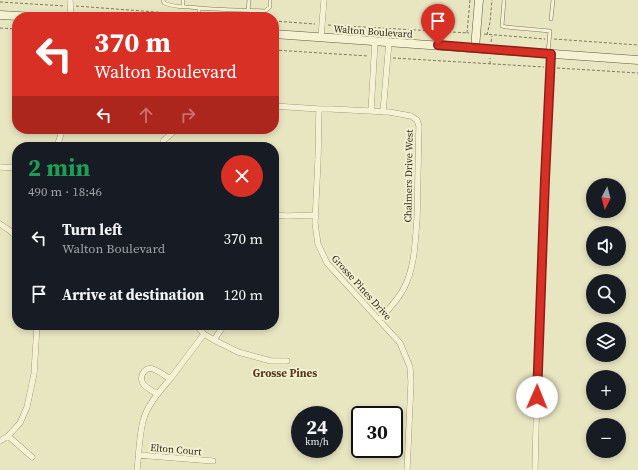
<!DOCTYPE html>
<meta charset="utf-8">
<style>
:root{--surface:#171b24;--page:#20242c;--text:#f1f3f6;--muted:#9ea1a6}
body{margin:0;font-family:"Source Serif 4",serif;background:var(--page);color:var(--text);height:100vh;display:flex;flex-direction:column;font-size:15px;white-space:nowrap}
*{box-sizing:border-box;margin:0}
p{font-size:13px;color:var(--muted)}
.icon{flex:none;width:22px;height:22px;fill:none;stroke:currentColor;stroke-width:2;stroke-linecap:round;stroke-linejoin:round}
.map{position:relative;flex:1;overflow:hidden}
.details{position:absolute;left:12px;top:142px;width:267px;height:188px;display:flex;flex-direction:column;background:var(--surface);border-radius:16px;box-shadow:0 2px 6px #0003}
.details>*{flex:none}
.banner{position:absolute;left:12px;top:12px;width:267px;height:122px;border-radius:16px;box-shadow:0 2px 6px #0003;background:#d93025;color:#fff;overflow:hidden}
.needle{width:26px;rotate:186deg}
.controls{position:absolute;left:586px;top:178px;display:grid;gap:8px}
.controls a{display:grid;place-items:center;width:40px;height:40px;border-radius:50%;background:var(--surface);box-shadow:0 2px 6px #0003;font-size:20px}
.speed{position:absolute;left:291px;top:406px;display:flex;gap:8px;font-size:20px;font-weight:700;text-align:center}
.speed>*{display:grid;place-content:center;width:52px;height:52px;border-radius:50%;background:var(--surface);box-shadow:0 2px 6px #0003;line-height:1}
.speed small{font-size:10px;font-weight:400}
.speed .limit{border:2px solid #111;border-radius:6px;background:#fff;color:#111}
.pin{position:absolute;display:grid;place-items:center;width:34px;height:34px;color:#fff;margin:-41px -17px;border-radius:50% 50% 50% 0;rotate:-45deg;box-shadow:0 0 4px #0007}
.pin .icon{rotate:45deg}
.me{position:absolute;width:44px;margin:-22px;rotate:1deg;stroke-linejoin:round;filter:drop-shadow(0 0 3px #0008)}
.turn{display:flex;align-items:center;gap:14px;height:84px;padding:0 16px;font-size:18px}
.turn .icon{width:52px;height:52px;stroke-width:2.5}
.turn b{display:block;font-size:28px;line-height:34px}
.lanes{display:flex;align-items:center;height:38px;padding:0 16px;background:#0003;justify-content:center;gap:20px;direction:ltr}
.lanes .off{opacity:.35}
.round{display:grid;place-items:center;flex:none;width:42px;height:42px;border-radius:21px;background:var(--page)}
.head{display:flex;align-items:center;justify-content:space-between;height:68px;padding:0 16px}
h1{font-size:24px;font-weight:700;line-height:30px;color:#1e9e55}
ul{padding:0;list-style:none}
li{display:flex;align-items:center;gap:12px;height:56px;padding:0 16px}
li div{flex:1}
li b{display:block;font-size:15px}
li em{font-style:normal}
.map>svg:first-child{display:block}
</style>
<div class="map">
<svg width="638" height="470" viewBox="0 0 638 470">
<rect width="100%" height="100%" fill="#e8e5c1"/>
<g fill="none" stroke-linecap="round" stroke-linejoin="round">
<defs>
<path id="lane" d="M163 0 164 3C171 6 181 7 189 7 214 10 240 10 265 11L270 7V0
M504 0 502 26 506 27 550 31 548 53
M183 7V0
M248 11 249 0
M199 17V8
M551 19 553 0"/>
<path id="street" d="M70 0 71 17
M321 37 324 0
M274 106 319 109H331L389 112 411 116 417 120 419 126C418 157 418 188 417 219 415 242 415 267 404 288 398 300 388 310 379 320
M319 109 318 160 315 223 318 244 327 263 379 320 400 343 410 367 411 382 407 470
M371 111 375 41
M383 112 389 42
M57 147 61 134 62 129
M162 147 164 140 177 129
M0 167 17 168
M274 215 287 216 315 215
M0 224 9 230 17 237
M196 325 204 334 214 340 238 352 271 361H287
M214 340 224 325
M157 394C153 391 148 389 144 385 138 378 144 366 153 369 159 371 165 376 170 379
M8 436 32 457
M0 441 8 436 20 423 27 407 34 374 37 325
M138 455 213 461
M137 470C139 454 139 437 143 421 147 405 160 391 171 378 182 363 193 349 204 334
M535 470C538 331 544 192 551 53"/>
<path id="secondary" d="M0 15 36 17
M274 34 638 60
M475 48 479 0"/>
</defs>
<!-- lane casing -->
<use href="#lane" stroke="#80775b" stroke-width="4"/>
<!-- street casing -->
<use href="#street" stroke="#80775b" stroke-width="6"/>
<!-- secondary casing -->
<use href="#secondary" stroke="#61583e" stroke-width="9"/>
<!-- path -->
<path stroke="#80775b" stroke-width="1" stroke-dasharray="3 2" stroke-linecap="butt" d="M0 2 65 6
M76 6 195 15
M204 16 221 17
M274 21 315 24
M328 25 469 33
M0 28 17 29
M467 33 470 0
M484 34 545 39
M487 35 490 22 492 0
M554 39 638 45
M491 42 492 36
M274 50 368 56
M393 58 544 67
M490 64V58
M557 68 638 73"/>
<!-- lane -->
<use href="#lane" stroke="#f4f2d3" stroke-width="3"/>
<!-- street -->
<use href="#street" stroke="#f4f2d3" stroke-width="5.5"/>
<!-- secondary -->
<use href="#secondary" stroke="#f4f2d3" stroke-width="8"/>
</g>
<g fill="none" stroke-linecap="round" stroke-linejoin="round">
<defs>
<path id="route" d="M438 45 551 54 545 179 537 397"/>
</defs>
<!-- route casing -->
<use href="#route" stroke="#8d1f18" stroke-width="10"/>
<!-- route -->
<use href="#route" stroke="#d93025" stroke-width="7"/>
</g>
<g text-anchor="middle" stroke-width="4" stroke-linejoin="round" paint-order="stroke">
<!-- street labels -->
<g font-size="10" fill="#312b1d" stroke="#f1efd0">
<text transform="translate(373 31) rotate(4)" y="4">Walton Boulevard</text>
<text transform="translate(408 176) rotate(-89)" y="4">Chalmers Drive West</text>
<text transform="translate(362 287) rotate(48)" y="4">Grosse Pines Drive</text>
<text transform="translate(176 449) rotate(5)" y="4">Elton Court</text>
</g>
<!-- neighbourhood labels -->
<g font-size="11" font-weight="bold" fill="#593a21" stroke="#f1efd0">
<text x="285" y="377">Grosse Pines</text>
</g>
</g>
</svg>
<div class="controls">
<a><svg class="needle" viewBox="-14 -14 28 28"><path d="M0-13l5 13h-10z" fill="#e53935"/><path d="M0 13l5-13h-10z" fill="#9ea1a6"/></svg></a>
<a><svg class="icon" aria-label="sound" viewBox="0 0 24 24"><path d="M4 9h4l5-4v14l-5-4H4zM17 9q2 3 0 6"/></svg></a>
<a><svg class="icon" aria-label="search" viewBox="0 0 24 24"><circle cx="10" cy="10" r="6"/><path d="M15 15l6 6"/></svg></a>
<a><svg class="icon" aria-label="layers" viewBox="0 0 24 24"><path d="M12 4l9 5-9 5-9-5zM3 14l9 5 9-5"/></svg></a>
<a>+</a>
<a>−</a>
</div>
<div class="speed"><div>24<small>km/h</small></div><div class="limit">30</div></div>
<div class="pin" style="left:438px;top:45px;background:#d93025"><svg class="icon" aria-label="arrive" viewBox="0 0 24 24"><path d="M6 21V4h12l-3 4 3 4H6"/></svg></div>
<svg class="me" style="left:537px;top:397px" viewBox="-20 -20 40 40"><circle r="19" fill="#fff"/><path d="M0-13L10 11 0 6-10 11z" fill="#d93025"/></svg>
<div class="banner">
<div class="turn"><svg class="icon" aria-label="left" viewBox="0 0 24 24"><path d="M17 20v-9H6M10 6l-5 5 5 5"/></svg><div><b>370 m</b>Walton Boulevard</div></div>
<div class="lanes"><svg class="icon" aria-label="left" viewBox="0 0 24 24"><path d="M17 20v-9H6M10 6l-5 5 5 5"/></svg><svg class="icon off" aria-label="ahead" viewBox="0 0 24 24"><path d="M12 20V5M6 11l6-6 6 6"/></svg><svg class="icon off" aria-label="right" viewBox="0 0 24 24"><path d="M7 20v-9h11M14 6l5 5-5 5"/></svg></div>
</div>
<section class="details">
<div class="head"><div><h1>2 min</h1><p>490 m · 18:46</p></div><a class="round" style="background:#d93025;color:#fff"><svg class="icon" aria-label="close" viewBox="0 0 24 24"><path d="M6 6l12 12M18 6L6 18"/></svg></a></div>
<ul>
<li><svg class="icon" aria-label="left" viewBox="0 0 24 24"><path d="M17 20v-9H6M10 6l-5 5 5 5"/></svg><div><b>Turn left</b><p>Walton Boulevard</p></div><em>370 m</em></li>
<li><svg class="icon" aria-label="arrive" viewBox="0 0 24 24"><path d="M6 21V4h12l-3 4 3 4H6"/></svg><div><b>Arrive at destination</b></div><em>120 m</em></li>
</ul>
</section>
</div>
